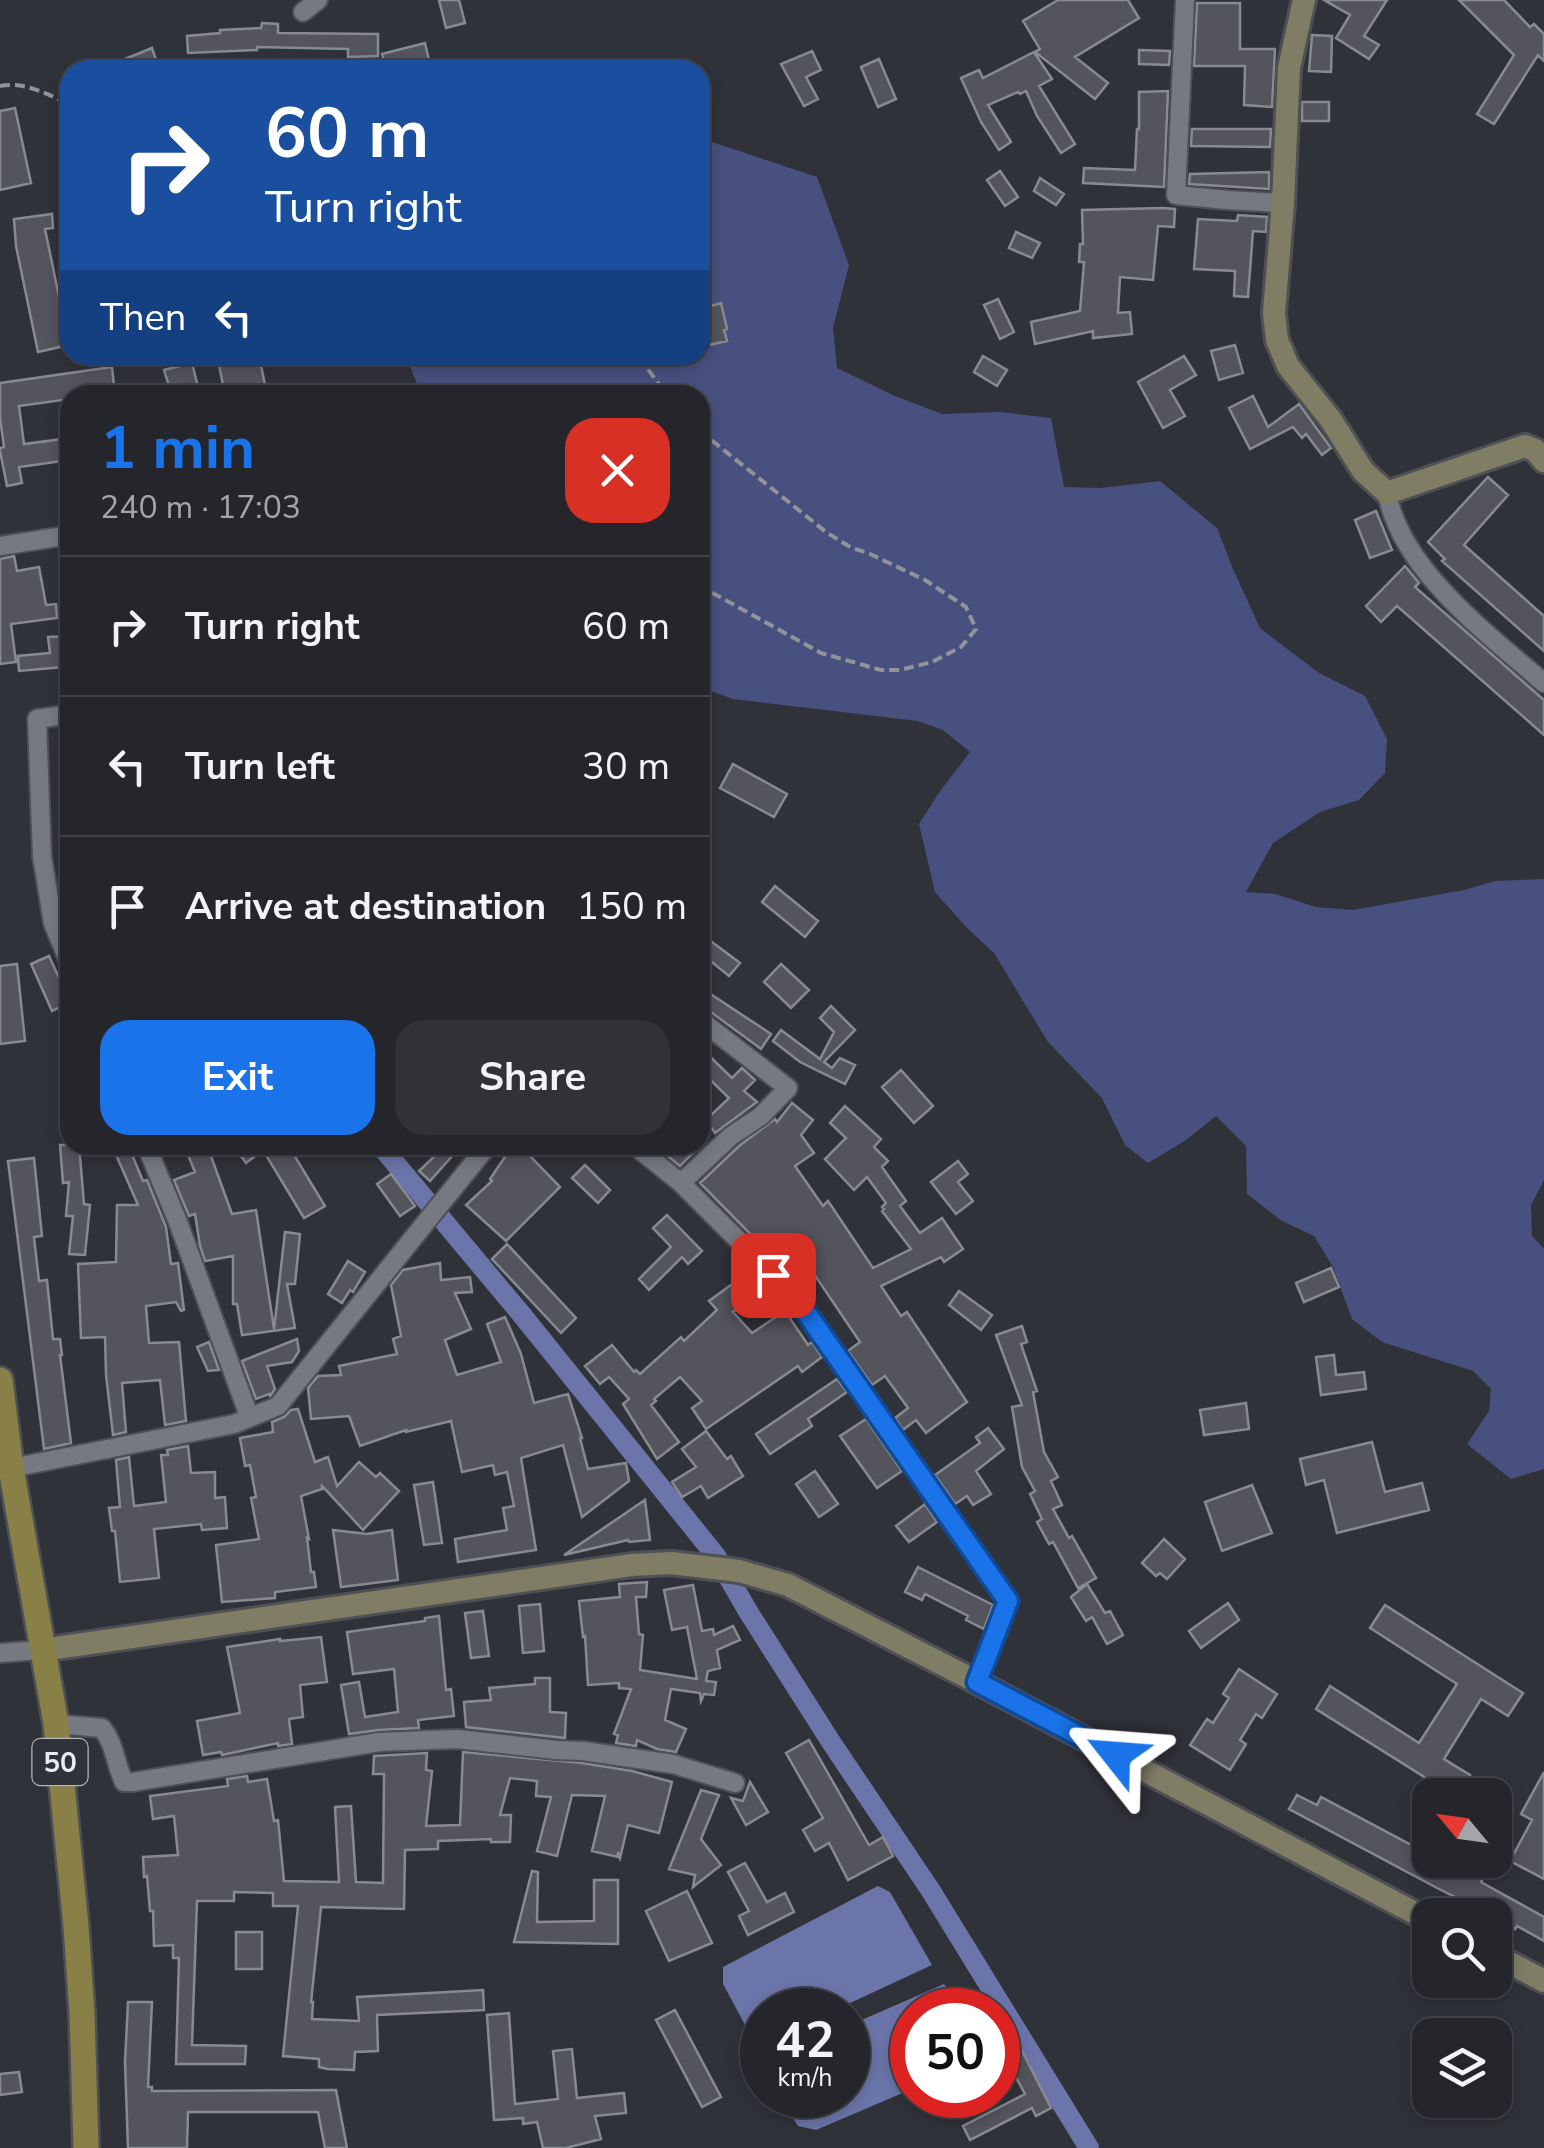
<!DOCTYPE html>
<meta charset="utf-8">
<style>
:root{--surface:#24262b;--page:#303237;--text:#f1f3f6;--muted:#a3a5a9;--line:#414347;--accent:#1a73e8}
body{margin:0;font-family:"Nunito Sans",sans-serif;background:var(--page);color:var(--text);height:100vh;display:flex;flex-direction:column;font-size:38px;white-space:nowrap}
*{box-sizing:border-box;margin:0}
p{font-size:32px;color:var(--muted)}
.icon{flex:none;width:55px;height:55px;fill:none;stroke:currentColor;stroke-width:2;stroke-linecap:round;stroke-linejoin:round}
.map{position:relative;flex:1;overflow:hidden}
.side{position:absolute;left:60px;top:385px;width:650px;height:770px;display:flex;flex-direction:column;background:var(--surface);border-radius:30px;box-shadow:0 5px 15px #0003,0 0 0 2px var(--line)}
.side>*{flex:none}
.hud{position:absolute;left:60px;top:60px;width:650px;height:305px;border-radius:30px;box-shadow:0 5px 15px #0003,0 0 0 2px var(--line);background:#1a4fa0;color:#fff;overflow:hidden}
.needle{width:65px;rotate:299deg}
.tools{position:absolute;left:1412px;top:1778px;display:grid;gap:20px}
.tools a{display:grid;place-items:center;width:100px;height:100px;border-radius:20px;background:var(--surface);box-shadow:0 5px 15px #0003,0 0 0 2px var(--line);font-size:50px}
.speed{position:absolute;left:740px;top:1988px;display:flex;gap:20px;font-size:50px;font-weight:700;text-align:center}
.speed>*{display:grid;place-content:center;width:130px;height:130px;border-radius:50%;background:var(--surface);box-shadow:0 5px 15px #0003,0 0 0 2px var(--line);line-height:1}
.speed small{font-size:25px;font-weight:400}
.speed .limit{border:15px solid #d22;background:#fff;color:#111}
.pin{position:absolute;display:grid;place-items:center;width:85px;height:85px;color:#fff;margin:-42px;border-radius:20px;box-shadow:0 5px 15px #0006}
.me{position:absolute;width:110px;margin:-55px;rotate:298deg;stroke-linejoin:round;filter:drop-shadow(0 0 8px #0008)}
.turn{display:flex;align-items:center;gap:35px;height:210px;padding:0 40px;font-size:45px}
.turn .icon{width:130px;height:130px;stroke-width:2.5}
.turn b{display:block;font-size:70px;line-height:85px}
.then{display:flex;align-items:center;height:95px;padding:0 40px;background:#0003;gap:20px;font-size:38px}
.round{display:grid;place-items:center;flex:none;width:105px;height:105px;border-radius:30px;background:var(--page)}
.head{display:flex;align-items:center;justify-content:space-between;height:170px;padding:0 40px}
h1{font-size:60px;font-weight:700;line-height:75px;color:var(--accent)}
.button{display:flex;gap:20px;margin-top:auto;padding:20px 40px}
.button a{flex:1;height:115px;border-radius:30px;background:var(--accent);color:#fff;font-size:40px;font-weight:700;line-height:115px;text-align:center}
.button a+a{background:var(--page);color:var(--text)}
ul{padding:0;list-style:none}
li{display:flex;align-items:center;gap:30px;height:140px;padding:0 40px;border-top:2px solid var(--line)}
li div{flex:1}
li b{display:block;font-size:38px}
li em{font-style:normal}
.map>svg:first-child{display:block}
</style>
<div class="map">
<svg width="1544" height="2148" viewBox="0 0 1544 2148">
<rect width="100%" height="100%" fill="#303239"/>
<!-- green -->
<path fill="#48507f" d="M700 138 817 177 849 265 833 328 837 368 895 396 942 414 1000 412 1051 418 1064 487 1101 488 1160 481 1217 528 1233 569 1260 628 1319 673 1365 696 1387 739 1385 773 1359 800 1320 812 1273 843 1246 892 1275 894 1316 907 1353 910 1464 890 1495 881 1544 879V1180L1531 1205 1532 1236 1544 1249V1469L1511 1479 1467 1444 1489 1411 1491 1389 1473 1371 1382 1342 1352 1319 1333 1267 1314 1236 1282 1221 1247 1194 1246 1146 1216 1116 1186 1140 1148 1163 1125 1145 1102 1098 1048 1042 994 953 966 927 935 892 919 824 938 794 970 752 943 730 918 721 733 699 700 687V395H422L405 355H700Z"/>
<!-- water -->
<path fill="#6c75aa" d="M878 1886 890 1892 932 1965 835 2010H762V2044L757 2047 723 1984V1967Z
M944 1984 961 2010H912V2089L816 2130 798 2126 778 2095H848V2026Z"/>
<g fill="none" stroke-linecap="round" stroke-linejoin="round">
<!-- canal -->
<path stroke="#6c75aa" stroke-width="20" d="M380 1145 522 1315 716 1556 749 1613 831 1742 931 1891 1089 2148"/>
</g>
<!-- building -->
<path fill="#53545c" stroke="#888a92" stroke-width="2.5" d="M439 0H459L465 23 446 28Z
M1058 0H1128L1139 18 1075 57 1108 83 1095 99 1035 52 1040 49 1023 21Z
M1324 0H1387L1364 36 1379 45 1369 59 1336 38 1350 15Z
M1459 0H1504L1530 27 1534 24 1544 34V61L1538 55 1494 124 1477 114 1514 55Z
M1197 3H1240V49H1275L1272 107 1244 105 1245 66H1194Z
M262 23 278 24V33L378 34V56L348 57V49L257 47V50L188 53 187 36 220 33V30L261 28Z
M1312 35 1332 36 1331 72 1309 71Z
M425 43 429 60 387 70 382 54Z
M152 48 158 66 146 70H98Z
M1139 50 1170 51 1169 65 1139 64Z
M812 51 821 70 806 77 818 99 804 106 781 64Z
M1034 52 1052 79 1039 86 1075 144 1061 153 1037 116 1026 91 1020 94 1018 92 988 105 1011 142 999 150 981 122 961 78 979 70 983 78Z
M879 59 896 99 878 107 861 67Z
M1168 91 1164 187 1083 183 1084 168 1135 170 1137 129H1139V92Z
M1302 102H1329V121H1302Z
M15 108 31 183 0 190V111Z
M1192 129H1271L1270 147 1191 146Z
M1000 171 1018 197 1005 206 987 180Z
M1269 172V189L1189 184 1190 174Z
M1040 178 1064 194 1056 205 1034 191Z
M1162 208 1175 209 1174 227 1158 226 1153 280 1120 277 1118 313 1130 312 1132 334 1093 338V331L1035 344 1031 322 1080 311 1084 262H1079L1080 244H1083L1082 210Z
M52 214 53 228 45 229 69 345 38 352 16 246 14 219Z
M1238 215 1267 217 1266 232 1253 231 1248 297 1234 296 1235 271 1194 269 1198 219 1237 221Z
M1016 232 1040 243 1032 258 1009 248Z
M998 299 1014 332 1000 339 984 305Z
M721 303 727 329 724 330 727 341 700 347V309Z
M1235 345 1243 373 1219 380 1211 351Z
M217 355H259L267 395H225Z
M983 356 1007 370 997 386 974 372Z
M1184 356 1196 375 1170 390 1185 416 1163 428 1138 382Z
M192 363 200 395H176L175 384 169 386 164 370Z
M112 367 115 395H70V399L19 406 24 444 70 438V460L19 467 22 483 7 486 0 451V448L4 447 0 418V383Z
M1253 396 1268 427 1299 404 1331 448 1322 455 1306 434 1302 438 1293 427 1250 449 1229 408Z
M1488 477 1508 495 1464 545 1544 616V651L1442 561 1445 559 1428 542Z
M1376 511 1392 550 1370 558 1355 520Z
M14 556 17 571 39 567 46 605 56 604 57 618 11 624 16 662 0 664V559Z
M1405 566 1419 583 1415 587 1544 700V735L1397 606 1381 622 1366 606Z
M70 636V654H62L63 667 19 671 18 656 50 653 48 637Z
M733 764 787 794 774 817 720 788Z
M775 886 818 921 805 937 762 902Z
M712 942 740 963 729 976 702 954Z
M49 956 70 1002 52 1011 31 964Z
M17 964 25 1041 0 1044V966Z
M781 964 809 990 791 1008 764 982Z
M700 987 771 1034 761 1049 700 1004Z
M831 1006 855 1030 824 1062 832 1068 840 1058 855 1065 845 1084 800 1062 773 1041 781 1030 820 1059 834 1032 820 1018Z
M700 1047 732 1078 742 1068 755 1080 744 1091 757 1102 715 1133 706 1120 729 1098 700 1070Z
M901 1070 933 1106 914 1123 882 1087Z
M792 1103 813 1120 801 1135 814 1153 795 1166 823 1206 828 1201 873 1268 911 1249 882 1211 884 1209 882 1207 886 1203 867 1177 854 1190 825 1159 846 1138 830 1123 845 1106 881 1139 874 1147 888 1161 882 1167 906 1201 900 1206 920 1233 942 1218 963 1249 944 1262 941 1257 881 1286 901 1316 907 1312 967 1402 926 1433 916 1420 903 1430 895 1418 908 1408 885 1376 872 1385 848 1351 860 1342 791 1240 773 1257 700 1183 739 1146 775 1119 777 1122Z
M60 1145H79L84 1204 90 1205 85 1255 69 1254 73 1216H66L69 1182 63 1183Z
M117 1145H128L143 1181 147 1180 166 1227 171 1264 178 1263 184 1310 181 1311 176 1302 146 1306 149 1343 179 1342 186 1421 165 1425 160 1380 122 1383 126 1432 113 1435 106 1375 105 1337 81 1338 78 1264 116 1262 117 1205H138L117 1157Z
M184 1145H207L232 1214 256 1210 274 1329 285 1232 300 1234 295 1284H287L295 1328 242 1335 237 1304H233V1256L205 1261 200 1246 195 1214 189 1216 174 1180 195 1172Z
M233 1145H288L325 1206 304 1218 263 1150 246 1163Z
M446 1145H462L430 1181 419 1171Z
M513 1145H540L531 1157 560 1187 506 1241 466 1205 492 1181 490 1179Z
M654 1145H701L680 1166Z
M34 1158 42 1236 34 1237 39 1281 47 1280 53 1339H60L62 1355H60L71 1443 44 1449 8 1161Z
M958 1161 968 1174 958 1182 973 1201 956 1214 931 1182Z
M585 1165 610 1190 598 1203 572 1178Z
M391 1174 415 1206 400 1216 377 1184Z
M667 1215 702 1251 688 1264 682 1257 649 1290 639 1279 671 1247 653 1228Z
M507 1244 576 1318 561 1333 492 1259Z
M348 1261 365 1272 353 1292 350 1290 342 1303 328 1294Z
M440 1263 441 1280 470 1277 472 1292 455 1293 471 1329 445 1340 457 1375 501 1362 487 1324 505 1317 521 1354 534 1403 568 1394 582 1438H580L588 1469 626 1463 629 1481 582 1517 563 1445 521 1458 536 1550 458 1562 455 1539 507 1530 503 1508 514 1506 507 1472 495 1475 493 1465 462 1472 451 1421 406 1432V1430L360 1446 349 1416 311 1419 308 1388 318 1376 341 1375 339 1366 397 1354 393 1339 401 1336 391 1285 403 1270Z
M1331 1268 1339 1287 1304 1302 1296 1283Z
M750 1271 763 1290 733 1312 752 1333 785 1311 808 1345 812 1342 822 1357 802 1372 798 1366 706 1429 692 1408 702 1401 680 1377 654 1399 656 1401 651 1405 679 1442 657 1459 623 1404 629 1399 609 1377 600 1384 585 1366 612 1345 634 1372 636 1370 640 1374 681 1337 684 1341 717 1310 709 1301Z
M959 1291 992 1315 981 1330 949 1305Z
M1022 1326 1027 1342 1021 1344 1037 1391 1033 1392 1044 1452 1058 1477 1051 1481 1062 1505 1053 1509 1069 1538 1072 1536 1096 1578 1078 1588 1053 1542 1049 1544 1037 1522 1042 1519 1030 1494 1035 1491 1022 1467 1012 1407 1022 1405 996 1335Z
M297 1339 299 1351 292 1362 267 1366 275 1389 270 1396 269 1394 256 1399 242 1361Z
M209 1342 219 1370 208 1371 197 1347Z
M1334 1355 1336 1375 1364 1372 1366 1389 1321 1395 1316 1357Z
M837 1379 847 1392 808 1419 812 1426 770 1454 756 1434Z
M1246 1403 1249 1429 1204 1435 1200 1410Z
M298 1409 315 1462 328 1457 337 1486 359 1462 376 1477 380 1473 399 1491 363 1530 322 1486V1489L301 1496 309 1539 307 1538 311 1572H314L316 1587 275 1592V1598L222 1602 216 1545 259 1539 251 1498 256 1497 250 1465 245 1466 240 1438 273 1432 272 1422 284 1417 291 1410Z
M866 1419 902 1471 877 1488 840 1436Z
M988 1428 1004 1449 976 1471 991 1494 973 1505 967 1496 955 1504 935 1475 980 1443 976 1437Z
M706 1431 727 1459 731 1456 743 1476 708 1498 701 1486 682 1497 672 1482 696 1467 682 1449Z
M1372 1442 1385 1492 1422 1483 1429 1510 1337 1533 1324 1480 1306 1485 1300 1459Z
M188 1446 191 1473 215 1472V1498L225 1497 227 1528 202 1530 201 1524 154 1529 159 1578 120 1582 115 1531H112L109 1508 120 1507 116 1460 129 1457 134 1506 166 1502 161 1455H168L167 1450Z
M815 1471 838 1504 819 1517 796 1484Z
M433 1482 442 1543 424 1545 414 1485Z
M1252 1485 1272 1533 1222 1551 1205 1502Z
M645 1500 650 1540 629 1542 628 1540 564 1555Z
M925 1504 937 1522 909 1542 896 1526Z
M333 1530 367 1534 392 1530 398 1580 341 1587Z
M1164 1539 1185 1559 1167 1579 1160 1573 1156 1576 1142 1563Z
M918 1567 993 1605 984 1629 966 1620 968 1616 925 1594 922 1600 905 1592Z
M647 1582 646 1597H636L639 1634 643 1635 640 1670 697 1679 687 1627 672 1630 664 1590 693 1585 702 1631 713 1629 714 1635 733 1626 740 1640 717 1650 720 1668 708 1671 706 1681 716 1682 714 1695 704 1694 701 1701 700 1693 671 1689 665 1720 686 1729 676 1752 657 1749 637 1740 636 1746 616 1743 618 1735 614 1734 631 1689 619 1688V1683L588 1685 585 1636 583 1637 579 1601 620 1597 619 1584Z
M1087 1584 1105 1613 1110 1611 1123 1635 1107 1644 1092 1617 1086 1621 1071 1597Z
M1228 1603 1239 1620 1201 1648 1189 1631Z
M540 1604 544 1651 523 1653 519 1606Z
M1385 1605 1523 1693 1508 1716 1481 1699 1444 1759 1470 1775 1457 1795H1453L1316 1709 1330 1686 1419 1743 1457 1684 1370 1628Z
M483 1611 489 1656 471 1658 465 1613Z
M439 1616 446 1690 451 1689 454 1716 418 1720 419 1728 379 1730 349 1734 341 1685 359 1682 365 1717 398 1712 394 1669 353 1674 347 1632 425 1621V1618Z
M321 1637 327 1682 300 1685 303 1717 289 1719 292 1744 278 1746V1743L222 1755 221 1752 203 1755 197 1721 240 1713 227 1647 280 1639V1641Z
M1239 1669 1277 1694 1262 1718 1256 1714 1240 1740 1246 1744 1230 1770 1190 1745 1207 1719 1213 1723 1229 1698 1223 1694Z
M535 1678H550V1712L566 1713 565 1738 466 1727 464 1702 491 1700 489 1688 535 1684Z
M809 1740 869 1845 883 1837 893 1856 848 1880 829 1843 815 1851 803 1830 823 1818 786 1753Z
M463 1752 582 1763 632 1771 672 1782 659 1833 628 1825 620 1858 618 1852V1857L592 1851 605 1796 572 1795 557 1856 537 1851 551 1797 536 1796 537 1781 510 1778 500 1815H511L510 1842H491V1839L438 1841V1849L405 1850 404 1909 321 1907 311 2002H313L312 2019 359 2021 357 1997 483 1990 484 2010 377 2015 378 2051 355 2052 354 2070 327 2069 319 2067V2059L283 2056 298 1906H273V1893L234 1892V1901H197L192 2045 246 2046 245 2064H176L179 1958H173V1945L154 1946 153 1911H150L147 1876 144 1877 143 1857 178 1855 174 1816 153 1819 150 1796 228 1786 227 1779 247 1776 248 1782 267 1779 274 1821 278 1820 284 1881 339 1882 335 1807 351 1806 356 1882 383 1883 384 1774H373L374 1756 427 1753 426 1770 432 1771 426 1826 460 1825Z
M1544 1772V1879L1510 1861 1532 1820 1521 1814Z
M750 1782 768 1812 746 1825 731 1798 743 1801Z
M701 1790 719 1795 701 1839 721 1865 693 1887 695 1875 669 1869Z
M1297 1795 1317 1805 1321 1797 1430 1855V1860H1439L1461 1872 1468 1860H1493L1481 1882 1544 1917V1941L1517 1926 1515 1929 1495 1917V1915H1491L1437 1888 1289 1809Z
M745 1863 767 1902 785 1893 794 1912 748 1935 739 1916 749 1911 728 1872Z
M532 1871 538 1872 537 1922 594 1921V1880H618V1944L514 1942Z
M687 1891 712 1943 669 1961 646 1911Z
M236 1932H262V1969H236Z
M128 2002H152L148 2087H152V2091L336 2090 347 2148H325L318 2112H188L187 2148H128L125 2062Z
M675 2010 721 2097 702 2107 656 2020Z
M509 2013 515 2104 558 2099 553 2051 572 2049 577 2098 624 2093 626 2113 595 2116 601 2139 566 2148H543L537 2122 523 2124V2118L494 2120 487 2015Z
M1022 2051 1051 2108 1036 2116 1032 2108 970 2140 963 2126 1025 2094 1006 2059Z
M19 2072 22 2092 0 2095V2074Z"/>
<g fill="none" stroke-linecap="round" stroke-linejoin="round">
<defs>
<path id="street" d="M1185 0 1176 195 1227 200 1283 203
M303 12 318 0
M1387 493C1401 570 1488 634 1544 683
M0 546 70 535
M70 714 37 719 42 856 53 923 70 964
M146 1145 178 1222 249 1416
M634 1145 681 1183 796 1298 1008 1601 977 1682
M681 1183 731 1136 761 1116 788 1088 700 1020
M11 1468 234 1424 278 1406 488 1145
M0 1653 42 1650
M56 1724 102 1728C115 1744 115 1763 124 1782H133L379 1742 457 1739 556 1750 583 1751 673 1764 735 1783"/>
<path id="secondary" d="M1304 0 1289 68 1283 203 1274 313 1277 340 1288 366 1331 420 1363 471 1387 493 1525 446 1535 450 1544 461
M42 1650 632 1565 671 1563 739 1571 788 1585 977 1682 1430 1921
M1495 1955 1544 1981"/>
<path id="primary" d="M0 1380 11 1468 56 1724 76 1926 82 2013 86 2148"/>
</defs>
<!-- street casing -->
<use href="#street" stroke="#4f5056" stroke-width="22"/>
<!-- secondary casing -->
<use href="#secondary" stroke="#4f5056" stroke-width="28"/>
<!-- primary casing -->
<use href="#primary" stroke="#4f5056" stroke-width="30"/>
<!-- path -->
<path stroke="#929399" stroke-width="4" stroke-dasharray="10 5" stroke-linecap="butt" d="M0 86C25 81 48 95 70 104
M648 355 647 368 667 395
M700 431 826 532 852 548 868 553 925 580 966 607 976 629 961 647 932 662 900 670H881L821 653 700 586"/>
<!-- street -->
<use href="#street" stroke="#777981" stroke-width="18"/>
<!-- secondary -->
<use href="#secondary" stroke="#7f7d63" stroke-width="22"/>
<!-- primary -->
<use href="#primary" stroke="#888046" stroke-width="25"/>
</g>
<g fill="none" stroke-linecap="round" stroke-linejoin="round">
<defs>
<path id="route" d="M773 1275 796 1298 1008 1601 977 1682 1116 1755"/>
</defs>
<!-- route casing -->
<use href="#route" stroke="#114b97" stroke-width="25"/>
<!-- route -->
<use href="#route" stroke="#1a73e8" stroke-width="18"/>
</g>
<g text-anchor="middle" stroke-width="8" stroke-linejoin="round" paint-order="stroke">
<!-- shield labels -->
<rect fill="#303239" stroke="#b2b4b8" stroke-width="2.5" x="32.5" y="1739" width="55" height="46" rx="8"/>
<g font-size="28" font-weight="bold" fill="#eaebef">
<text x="60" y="1772">50</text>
</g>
</g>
</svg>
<div class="tools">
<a><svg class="needle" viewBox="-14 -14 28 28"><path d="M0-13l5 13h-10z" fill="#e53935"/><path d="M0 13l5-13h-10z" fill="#a3a5a9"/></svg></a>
<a><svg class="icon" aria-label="search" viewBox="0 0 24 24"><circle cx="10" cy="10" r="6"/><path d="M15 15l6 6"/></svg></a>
<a><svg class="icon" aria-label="layers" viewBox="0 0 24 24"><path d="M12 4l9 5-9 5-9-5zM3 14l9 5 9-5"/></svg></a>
</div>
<div class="speed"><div>42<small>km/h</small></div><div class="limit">50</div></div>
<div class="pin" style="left:773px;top:1275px;background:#d93025"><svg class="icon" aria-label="arrive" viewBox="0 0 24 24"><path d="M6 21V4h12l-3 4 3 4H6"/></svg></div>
<svg class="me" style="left:1116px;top:1755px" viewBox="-20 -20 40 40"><path d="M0-17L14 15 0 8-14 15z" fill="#1a73e8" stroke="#fff" stroke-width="4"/></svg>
<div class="hud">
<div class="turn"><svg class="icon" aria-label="right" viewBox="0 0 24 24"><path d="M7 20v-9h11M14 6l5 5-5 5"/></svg><div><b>60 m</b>Turn right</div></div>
<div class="then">Then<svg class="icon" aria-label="left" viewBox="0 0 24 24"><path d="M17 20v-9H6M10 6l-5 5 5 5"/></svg></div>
</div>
<section class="side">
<div class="head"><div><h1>1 min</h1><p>240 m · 17:03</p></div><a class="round" style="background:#d93025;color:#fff"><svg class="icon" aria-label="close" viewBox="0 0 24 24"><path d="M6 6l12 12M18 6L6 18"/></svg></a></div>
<ul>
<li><svg class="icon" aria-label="right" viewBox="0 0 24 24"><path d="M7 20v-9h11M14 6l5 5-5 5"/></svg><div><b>Turn right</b></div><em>60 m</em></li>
<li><svg class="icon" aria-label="left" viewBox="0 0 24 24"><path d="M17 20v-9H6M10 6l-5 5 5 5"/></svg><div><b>Turn left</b></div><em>30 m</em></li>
<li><svg class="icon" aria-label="arrive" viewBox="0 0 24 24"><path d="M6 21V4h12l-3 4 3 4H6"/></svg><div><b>Arrive at destination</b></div><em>150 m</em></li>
</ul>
<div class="button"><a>Exit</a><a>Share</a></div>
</section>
</div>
